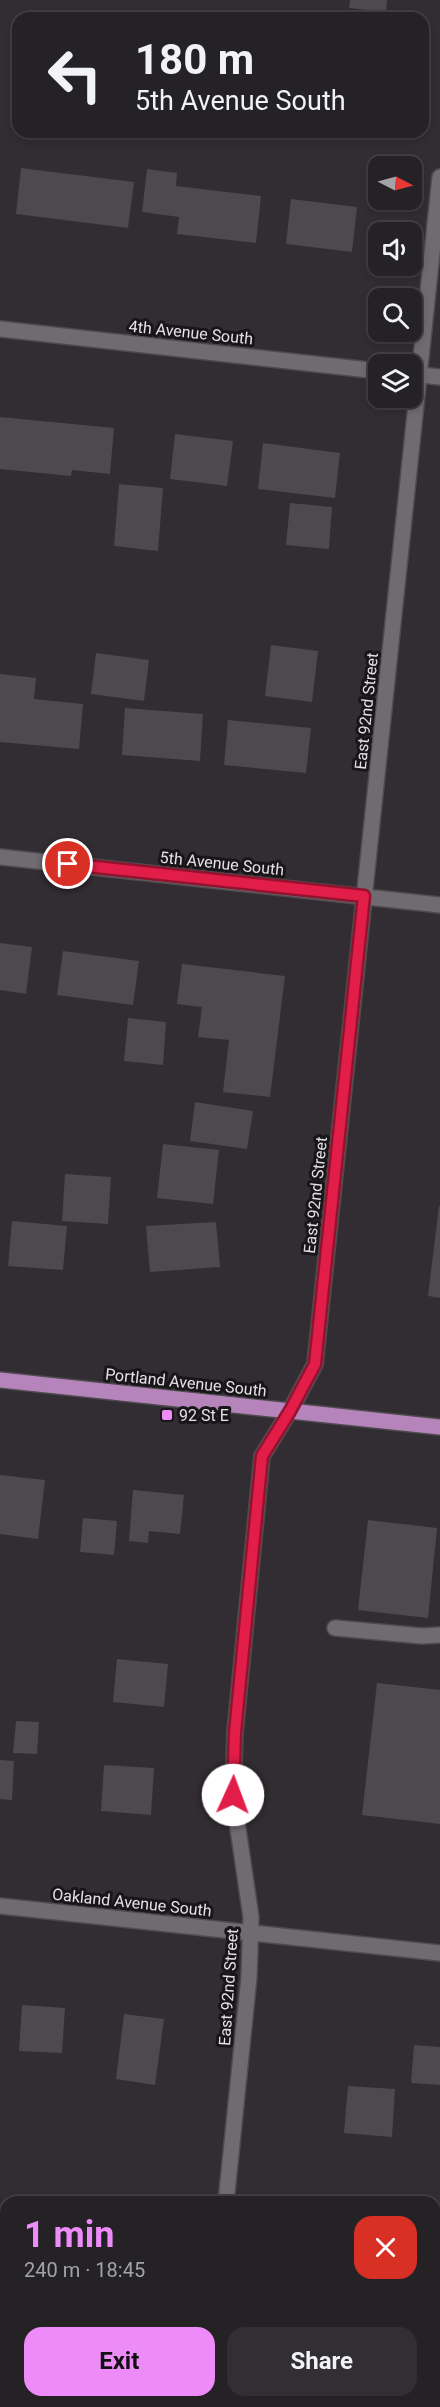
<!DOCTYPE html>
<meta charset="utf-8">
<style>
:root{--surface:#252226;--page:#312f32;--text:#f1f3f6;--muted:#a3a4a7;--line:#423f43;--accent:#ed8cf9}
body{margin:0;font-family:Roboto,sans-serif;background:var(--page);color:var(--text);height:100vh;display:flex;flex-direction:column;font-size:22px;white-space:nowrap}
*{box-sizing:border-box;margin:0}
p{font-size:20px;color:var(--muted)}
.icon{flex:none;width:33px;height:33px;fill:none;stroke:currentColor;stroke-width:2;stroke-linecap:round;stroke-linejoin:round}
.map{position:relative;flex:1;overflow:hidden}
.details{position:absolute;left:0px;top:2196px;width:441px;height:212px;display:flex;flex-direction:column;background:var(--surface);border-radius:18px 18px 0 0;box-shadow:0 3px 9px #0003,0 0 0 2px var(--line)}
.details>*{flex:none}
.hud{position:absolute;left:12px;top:12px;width:417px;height:126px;border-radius:18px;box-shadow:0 3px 9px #0003,0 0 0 2px var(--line);background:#252226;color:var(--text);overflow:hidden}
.needle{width:39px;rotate:96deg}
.controls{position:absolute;left:368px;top:156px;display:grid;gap:12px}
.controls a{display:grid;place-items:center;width:54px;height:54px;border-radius:12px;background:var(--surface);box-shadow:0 3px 9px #0003,0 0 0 2px var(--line);font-size:30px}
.pin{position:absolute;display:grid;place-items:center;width:51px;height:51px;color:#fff;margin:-26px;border:3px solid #fff;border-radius:50%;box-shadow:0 2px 6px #0007}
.me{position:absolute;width:66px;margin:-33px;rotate:2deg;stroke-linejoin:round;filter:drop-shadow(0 0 4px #0008)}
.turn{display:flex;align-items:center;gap:21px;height:126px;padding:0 24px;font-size:27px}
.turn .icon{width:78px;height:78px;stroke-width:2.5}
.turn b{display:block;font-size:42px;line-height:51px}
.round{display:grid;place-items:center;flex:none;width:63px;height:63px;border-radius:18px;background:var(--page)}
.overview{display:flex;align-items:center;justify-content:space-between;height:102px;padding:0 24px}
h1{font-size:36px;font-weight:700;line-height:45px;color:var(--accent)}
.action{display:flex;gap:12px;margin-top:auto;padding:12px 24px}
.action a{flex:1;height:69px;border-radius:18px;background:var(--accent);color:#111;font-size:24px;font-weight:700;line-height:69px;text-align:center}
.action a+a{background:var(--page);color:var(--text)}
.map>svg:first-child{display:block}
</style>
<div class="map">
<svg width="440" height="2407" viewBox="0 0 440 2407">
<rect width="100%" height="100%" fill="#312d32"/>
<!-- building -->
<path fill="#4d494d" d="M350 0H387L386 12 349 8Z
M21 168 134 182 128 228 16 214Z
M147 169 177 173 176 186 261 196 256 243 177 234 179 217 142 212Z
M291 199 357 207 352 252 286 244Z
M0 417 114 428 110 474 72 470 71 476 0 469Z
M175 434 233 441 227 486 170 479Z
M263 443 340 453 335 498 258 489Z
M119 484 163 488 158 551 114 546Z
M290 503 332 507 329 549 286 545Z
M271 645 318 651 312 702 265 696Z
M96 653 149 660 144 701 91 694Z
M0 674 36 678 34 699 83 704 79 749 0 742Z
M125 708 203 714 200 761 122 755Z
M228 720 311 728 306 773 224 765Z
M0 943 32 947 26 994 0 990Z
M63 951 139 961 133 1005 57 995Z
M182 964 285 976 270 1097 223 1092 229 1040 198 1037 202 1007 177 1004Z
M128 1018 166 1022 163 1065 124 1061Z
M195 1102 253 1111 247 1149 190 1141Z
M163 1144 219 1150 213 1204 157 1198Z
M65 1174 111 1177 108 1224 62 1221Z
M439 1206H440V1298L428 1296Z
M12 1221 67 1226 63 1270 8 1266Z
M216 1222 220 1267 150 1272 146 1226Z
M0 1475 45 1480 38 1539 0 1534Z
M133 1490 184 1495 180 1534 149 1531 148 1543 129 1541Z
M83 1518 117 1521 114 1555 80 1552Z
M368 1520 437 1528 428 1618 358 1610Z
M117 1659 168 1664 164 1707 113 1702Z
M377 1683 440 1690V1824L362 1815Z
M16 1721 39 1722 37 1754 13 1753Z
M0 1760 14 1761 12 1800 0 1799Z
M104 1765 154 1768 151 1815 101 1811Z
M22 2005 65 2008 62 2053 19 2051Z
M124 2014 164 2019 155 2085 116 2079Z
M414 2045 440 2047V2085L411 2083Z
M348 2086 395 2089 392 2137 344 2133Z
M5 2292H6V2326H1Z"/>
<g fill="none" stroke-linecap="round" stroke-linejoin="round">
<defs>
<path id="minor" d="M0 329 378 371
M411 374 440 377
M0 857 440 905
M335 1628 422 1636 440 1635
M0 1906 440 1953
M226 2202 249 1977 251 1917 233 1795 235 1732 262 1456 290 1411 315 1364 440 177
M204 2407 205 2402"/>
<path id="major" d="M0 1380 440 1427"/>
</defs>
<!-- minor casing -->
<use href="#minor" stroke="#4e4a4e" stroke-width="18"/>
<!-- major casing -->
<use href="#major" stroke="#4e4a4e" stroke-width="18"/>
<!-- minor -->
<use href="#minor" stroke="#6f6b70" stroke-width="15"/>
<!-- major -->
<use href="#major" stroke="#b584bb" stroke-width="15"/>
</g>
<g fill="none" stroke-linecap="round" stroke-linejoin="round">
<defs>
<path id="route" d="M68 864 364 896 315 1364 290 1411 262 1456 235 1732 233 1795"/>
</defs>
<!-- route casing -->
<use href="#route" stroke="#92132f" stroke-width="15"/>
<!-- route -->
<use href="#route" stroke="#e11d48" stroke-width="10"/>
</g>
<!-- markers -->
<rect fill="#ed8cf9" stroke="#181618" stroke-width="2" x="161" y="1409" width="12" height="12" rx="3"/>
<g text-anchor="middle" stroke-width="6" stroke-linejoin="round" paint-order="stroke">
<!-- street labels -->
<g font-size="16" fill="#e4e1e4" stroke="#181618">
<text transform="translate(191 332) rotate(6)" y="6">4th Avenue South</text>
<text transform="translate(366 711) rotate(-84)" y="6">East 92nd Street</text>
<text transform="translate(222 863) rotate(6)" y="6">5th Avenue South</text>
<text transform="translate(315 1195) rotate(-84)" y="6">East 92nd Street</text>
<text transform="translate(186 1382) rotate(6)" y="6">Portland Avenue South</text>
<text transform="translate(132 1902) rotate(6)" y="6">Oakland Avenue South</text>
<text transform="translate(228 1987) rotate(-86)" y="6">East 92nd Street</text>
</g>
<!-- poi labels -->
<g font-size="16" fill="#e4e1e4" stroke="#181618" text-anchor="start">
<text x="179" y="1421">92 St E</text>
</g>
</g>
</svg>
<div class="controls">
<a><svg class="needle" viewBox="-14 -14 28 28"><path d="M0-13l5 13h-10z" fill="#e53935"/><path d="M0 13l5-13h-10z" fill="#a3a4a7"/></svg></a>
<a><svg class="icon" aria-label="sound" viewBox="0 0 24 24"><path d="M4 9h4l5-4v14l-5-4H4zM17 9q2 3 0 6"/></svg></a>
<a><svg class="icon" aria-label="search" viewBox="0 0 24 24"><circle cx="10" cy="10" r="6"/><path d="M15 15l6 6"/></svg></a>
<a><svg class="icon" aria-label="layers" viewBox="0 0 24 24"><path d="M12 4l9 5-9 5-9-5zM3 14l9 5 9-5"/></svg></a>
</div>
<div class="pin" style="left:68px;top:864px;background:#d93025"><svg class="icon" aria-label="arrive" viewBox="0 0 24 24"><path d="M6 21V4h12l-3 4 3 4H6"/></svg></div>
<svg class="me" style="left:233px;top:1795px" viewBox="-20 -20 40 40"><circle r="19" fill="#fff"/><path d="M0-13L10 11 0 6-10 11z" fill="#e11d48"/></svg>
<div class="hud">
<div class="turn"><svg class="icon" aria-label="left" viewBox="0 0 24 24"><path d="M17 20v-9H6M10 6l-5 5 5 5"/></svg><div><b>180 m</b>5th Avenue South</div></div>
</div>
<section class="details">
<div class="overview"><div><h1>1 min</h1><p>240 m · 18:45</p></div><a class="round" style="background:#d93025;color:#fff"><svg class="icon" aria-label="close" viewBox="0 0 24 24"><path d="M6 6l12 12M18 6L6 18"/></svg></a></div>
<div class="action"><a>Exit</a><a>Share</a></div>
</section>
</div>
